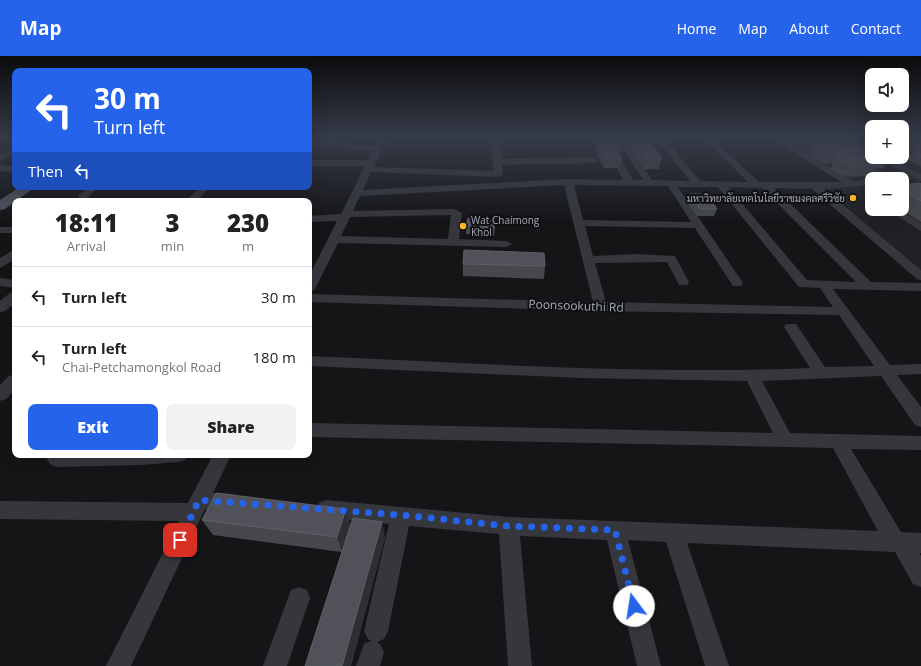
<!DOCTYPE html>
<meta charset="utf-8">
<style>
:root{--surface:#fff;--page:#f2f2f2;--text:#222;--muted:#767676;--line:#e0e0e0;--accent:#2563eb}
body{margin:0;font-family:"Open Sans",Sarabun,sans-serif;background:var(--page);color:var(--text);height:100vh;display:flex;flex-direction:column;font-size:15px;white-space:nowrap}
*{box-sizing:border-box;margin:0}
p{font-size:13px;color:var(--muted)}
.icon{flex:none;width:22px;height:22px;fill:none;stroke:currentColor;stroke-width:2;stroke-linecap:round;stroke-linejoin:round}
.map{position:relative;flex:1;overflow:hidden}
.side{position:absolute;left:12px;top:142px;width:300px;height:260px;display:flex;flex-direction:column;background:var(--surface);border-radius:8px;box-shadow:0 4px 16px #0002}
.side>*{flex:none}
.hud{position:absolute;left:12px;top:12px;width:300px;height:122px;border-radius:8px;box-shadow:0 4px 16px #0002;background:#2563eb;color:#fff;overflow:hidden}
.fabs{position:absolute;left:865px;top:12px;display:grid;gap:8px}
.fabs a{display:grid;place-items:center;width:44px;height:44px;border-radius:8px;background:var(--surface);box-shadow:0 4px 16px #0002;font-size:20px}
.pin{position:absolute;display:grid;place-items:center;width:34px;height:34px;color:#fff;margin:-17px;border-radius:8px;box-shadow:0 2px 6px #0006}
.me{position:absolute;width:44px;margin:-22px;rotate:346deg;stroke-linejoin:round;filter:drop-shadow(0 0 3px #0008)}
.turn{display:flex;align-items:center;gap:14px;height:84px;padding:0 16px;font-size:18px}
.turn .icon{width:52px;height:52px;stroke-width:2.5}
.turn b{display:block;font-size:28px;line-height:34px}
.then{display:flex;align-items:center;height:38px;padding:0 16px;background:#0003;gap:8px;font-size:15px}
.eta{display:flex;justify-content:space-evenly;align-items:center;height:68px;text-align:center}
.eta b{font-size:24px;font-weight:800;line-height:28px}
.cta{display:flex;gap:8px;margin-top:auto;padding:8px 16px}
.cta a{flex:1;height:46px;border-radius:8px;background:var(--accent);color:#fff;font-size:16px;font-weight:800;line-height:46px;text-align:center}
.cta a+a{background:var(--page);color:var(--text)}
ul{padding:0;list-style:none}
li{display:flex;align-items:center;gap:12px;height:60px;padding:0 16px;border-top:1px solid var(--line)}
li div{flex:1}
li b{display:block;font-size:15px}
li em{font-style:normal}
header{display:flex;align-items:center;gap:24px;box-sizing:border-box;height:56px;padding:0 20px;background:var(--accent);color:#fff}
header strong{font-size:19px}
nav{display:flex;gap:22px;margin-inline-start:auto;font-size:14px}
.map>svg:first-child{display:block}
</style>
<header>
<strong>Map</strong>
<nav><a>Home</a><a>Map</a><a>About</a><a>Contact</a></nav>
</header>
<div class="map">
<svg width="921" height="610" viewBox="0 0 921 610">
<rect width="100%" height="100%" fill="#151518"/>
<!-- built -->
<path fill="#212125" fill-rule="evenodd" d="M772 81H872V101H902V81H921V215L822 132 851 130ZM872 123H902V153H872Z"/>
<g fill="none" stroke-linecap="round" stroke-linejoin="round">
<!-- minor -->
<path fill="#36373d" fill-rule="evenodd" d="M380 81H388L374 111 493 115 492 83H469L465 81H500L502 103 595 101 599 104 595 107 502 109 503 118 498 121 371 116 363 134 568 123 623 124 607 93C612 88 639 89 647 91V95L633 96 652 124 690 125 659 86 663 84H666L700 125 748 126 702 81H710L759 126H841L770 81H779L853 125 872 123V129L824 133 921 214V224L917 223 812 133 774 132 871 226 921 227V235L833 233 890 309 921 308V318L897 319 921 351V371L915 369 881 320 762 325 790 377 921 380V394L851 393 901 476 921 477V497H919L921 500V531L913 528 895 496 687 487 729 610H705L666 486 628 484 661 610H637L607 484 520 480 532 610H508L499 478 409 470 388 575 384 583 377 586 380 588 384 596 380 610H356L364 588 371 585 368 583 364 575 389 468 326 462 319 459 316 453 319 447 326 444 509 461 878 475 833 392 309 381V367L773 377 747 325 580 322 309 310V300C476 307 643 319 810 312L784 271 786 268H796L825 311 874 310 839 259 601 255 309 246V238L593 246 564 129 360 140 353 155 454 153 462 157 459 183 506 185 512 188 506 191 338 187 315 233 309 237V220L337 165 309 166V160L341 158 365 110H309V104H368L373 95 309 88V84L375 90ZM617 96H625L643 124H633ZM574 129 668 130 691 166 583 164ZM678 131H718L799 231 820 232 833 251 606 246 595 207 667 206 679 229H687L689 226 675 200 635 198 593 200 585 170 695 172 733 230H741L743 227ZM728 131 762 132 856 226 807 224ZM451 159 448 183 341 180 350 161Z
M834 81H843L872 95V101Z
M15 91V97L0 105V99Z
M902 93 921 102V108L902 99Z
M875 101H886L921 118V125Z
M0 109 15 110V116L0 115Z
M88 131H99L87 142H79L78 140Z
M200 131H210L197 145H186Z
M886 153H898L921 167V175Z
M0 171H15V177H0Z
M15 193V203L0 212V202Z
M0 222 15 224V232L0 230Z
M15 236V247L5 255 0 256V245L10 237Z
M15 318V334L6 343 0 345V329L9 320Z
M49 399H188L185 404 179 406 141 409 56 411 50 408 47 403Z
M213 399H231L213 437 232 438 239 441 242 447 239 453 232 456 205 453 131 610H106L179 465 0 463V445L188 447Z
M299 531 307 534 310 542 287 610H263L291 534Z"/>
<!-- major -->
<path fill="#52545c" fill-rule="evenodd" d="M20 131H35L5 153 0 154V144Z"/>
</g>
<!-- wall -->
<path fill="#46484d" d="M593 81H641L662 102 659 113H644L630 94 631 91H616L622 102 620 112H604L595 95 596 91 592 85Z
M860 81H872V86Z
M902 81H921V110L908 104 912 97 916 96 902 90Z
M814 88 869 94 866 100 870 101 880 118 872 119 869 118 867 120 852 121 842 119 830 113 833 107 825 108 809 99Z
M902 134 921 145V166L900 153H902Z
M690 138 717 153 714 160H697L687 146Z
M466 170 495 171 494 180 466 178Z
M463 208 545 210 544 223 463 220Z
M346 453 350 469 385 481 351 610H305L342 496 213 479 202 464Z"/>
<!-- shaded-wall -->
<path fill="#2e2f33" d="M884 111 880 118 872 119 876 112Z
M346 453 350 469 342 496 337 481Z
M382 466 385 481 351 610H342Z"/>
<!-- building -->
<path fill="#515259" stroke="#5e6068" d="M595 81H641L643 83 597 84Z
M632 83H647L662 102 647 103Z
M597 85H613L622 102H606Z
M852 85 869 94 830 97 814 88Z
M917 96 921 98V101L912 97Z
M851 98 860 100 873 107V109L858 111 848 109 835 102 837 99Z
M859 100H862L870 101 884 108V111L876 112 873 110V107Z
M920 127 921 128V145L902 134V129Z
M690 138H706L717 153H700Z
M468 162 495 164 494 172 466 170Z
M464 194 544 197 545 210 463 208Z
M216 437 346 453 337 481 202 464Z
M353 462 382 466 342 610H305Z"/>
<!-- sky -->
<linearGradient id="sky" x2="0" y2="1"><stop stop-color="#0c0c0d"/><stop offset="0.49" stop-color="#353b48"/><stop offset="1" stop-color="#353b48" stop-opacity="0"/></linearGradient>
<rect width="921" height="166" fill="url(#sky)"/>
<g fill="none" stroke-linecap="round" stroke-linejoin="round">
<!-- route -->
<path stroke="#2563eb" stroke-width="7" stroke-dasharray="0 12.6" d="M180 484 199 444 401 459 509 470 615 474 634 550"/>
</g>
<!-- markers -->
<g fill="#ffb726" stroke="#101013" stroke-width="1.5">
<circle cx="853" cy="142" r="4"/>
<circle cx="463" cy="170" r="4"/>
</g>
<g text-anchor="middle" stroke-width="4" stroke-linejoin="round" paint-order="stroke">
<!-- far-poi labels -->
<g font-size="10" fill="#a6acb9" stroke="#101013" text-anchor="end">
<text x="845" y="146">มหาวิทยาลัยเทคโนโลยีราชมงคลศรีวิชัย</text>
<text x="471" y="168" text-anchor="start">Wat Chaimong<tspan x="471" dy="12">Khol</tspan></text>
</g>
<!-- street labels -->
<g font-size="12" fill="#a6acb9" stroke="#101013">
<text transform="translate(576 250) rotate(2)" y="4">Poonsookuthi Rd</text>
</g>
</g>
</svg>
<div class="fabs">
<a><svg class="icon" aria-label="sound" viewBox="0 0 24 24"><path d="M4 9h4l5-4v14l-5-4H4zM17 9q2 3 0 6"/></svg></a>
<a>+</a>
<a>−</a>
</div>
<div class="pin" style="left:180px;top:484px;background:#d93025"><svg class="icon" aria-label="arrive" viewBox="0 0 24 24"><path d="M6 21V4h12l-3 4 3 4H6"/></svg></div>
<svg class="me" style="left:634px;top:550px" viewBox="-20 -20 40 40"><circle r="19" fill="#fff"/><path d="M0-13L10 11 0 6-10 11z" fill="#2563eb"/></svg>
<div class="hud">
<div class="turn"><svg class="icon" aria-label="left" viewBox="0 0 24 24"><path d="M17 20v-9H6M10 6l-5 5 5 5"/></svg><div><b>30 m</b>Turn left</div></div>
<div class="then">Then<svg class="icon" aria-label="left" viewBox="0 0 24 24"><path d="M17 20v-9H6M10 6l-5 5 5 5"/></svg></div>
</div>
<section class="side">
<div class="eta">
<div><b>18:11</b><p>Arrival</p></div>
<div><b>3</b><p>min</p></div>
<div><b>230</b><p>m</p></div>
</div>
<ul>
<li><svg class="icon" aria-label="left" viewBox="0 0 24 24"><path d="M17 20v-9H6M10 6l-5 5 5 5"/></svg><div><b>Turn left</b></div><em>30 m</em></li>
<li><svg class="icon" aria-label="left" viewBox="0 0 24 24"><path d="M17 20v-9H6M10 6l-5 5 5 5"/></svg><div><b>Turn left</b><p>Chai-Petchamongkol Road</p></div><em>180 m</em></li>
</ul>
<div class="cta"><a>Exit</a><a>Share</a></div>
</section>
</div>
